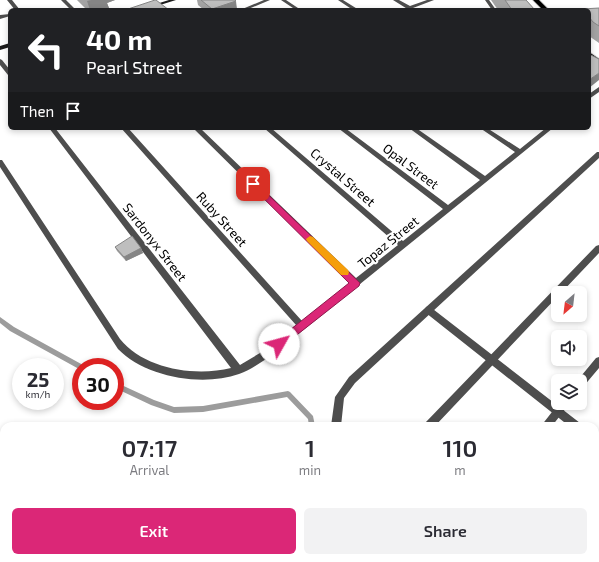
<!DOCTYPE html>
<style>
:root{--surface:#fff;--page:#f2f2f3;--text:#2b2b33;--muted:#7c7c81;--accent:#db2777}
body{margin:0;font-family:"Exo 2",sans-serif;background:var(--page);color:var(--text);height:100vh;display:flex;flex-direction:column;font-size:15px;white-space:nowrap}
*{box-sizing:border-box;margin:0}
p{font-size:13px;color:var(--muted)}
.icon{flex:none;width:22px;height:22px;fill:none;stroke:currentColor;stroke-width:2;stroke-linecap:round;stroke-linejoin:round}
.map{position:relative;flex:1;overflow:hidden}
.sheet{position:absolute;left:0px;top:422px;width:599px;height:140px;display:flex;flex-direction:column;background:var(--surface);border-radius:12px 12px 0 0;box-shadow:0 2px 6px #0003}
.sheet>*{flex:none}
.guide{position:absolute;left:8px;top:8px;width:583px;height:122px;border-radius:6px;box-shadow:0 2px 6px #0003;background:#202124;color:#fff;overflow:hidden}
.needle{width:26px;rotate:208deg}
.controls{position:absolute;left:551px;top:286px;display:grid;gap:8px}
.controls a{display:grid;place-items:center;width:36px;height:36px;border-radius:6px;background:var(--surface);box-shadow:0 2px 6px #0003;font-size:20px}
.speed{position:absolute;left:12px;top:358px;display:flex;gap:8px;font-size:20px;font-weight:700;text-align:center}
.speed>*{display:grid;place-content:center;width:52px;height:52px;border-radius:50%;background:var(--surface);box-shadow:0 2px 6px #0003;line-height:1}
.speed small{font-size:10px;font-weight:400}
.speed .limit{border:6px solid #d22;background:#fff;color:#111}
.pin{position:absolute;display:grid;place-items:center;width:34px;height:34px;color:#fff;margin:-17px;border-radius:8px;box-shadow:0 2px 6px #0006}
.me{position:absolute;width:44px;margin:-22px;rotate:52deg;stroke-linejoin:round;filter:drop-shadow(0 0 3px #0008)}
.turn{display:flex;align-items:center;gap:14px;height:84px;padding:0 12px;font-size:18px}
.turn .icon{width:52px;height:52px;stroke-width:2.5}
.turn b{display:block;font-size:28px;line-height:34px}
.then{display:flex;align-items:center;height:38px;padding:0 12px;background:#0003;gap:8px;font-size:15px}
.eta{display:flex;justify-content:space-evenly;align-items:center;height:68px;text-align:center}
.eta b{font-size:24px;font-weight:600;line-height:28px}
.button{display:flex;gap:8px;margin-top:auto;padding:8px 12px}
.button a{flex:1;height:46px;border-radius:6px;background:var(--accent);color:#fff;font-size:16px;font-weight:600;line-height:46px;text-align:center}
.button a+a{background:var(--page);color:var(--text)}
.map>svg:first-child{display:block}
</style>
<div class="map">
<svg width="599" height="562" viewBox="0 0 599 562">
<rect width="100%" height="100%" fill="#fff"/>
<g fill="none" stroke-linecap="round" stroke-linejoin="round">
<!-- stream -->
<path fill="#9c9c9c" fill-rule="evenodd" d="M0 317 14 327 83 365 84 367H81V370L79 369 10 331 0 323Z
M115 382 154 400 174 407 203 406 288 391 290 392 313 416 315 426H309L308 419 287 397 203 412 174 413 151 405 115 388Z
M331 558H339L340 562H332Z"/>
<defs>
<path id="primary" d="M533 0H539L549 10H543Z
M589 52 599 59V64L589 57Z"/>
</defs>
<!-- primary casing -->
<use href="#primary" stroke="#dbdbdb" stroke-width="2"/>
<!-- service -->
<path fill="#4e4e4e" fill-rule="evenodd" d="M429 306 580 423 582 426H569L426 313 425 310 426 307Z
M595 435 599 437V448L595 446Z"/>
<!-- minor -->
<path fill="#4e4e4e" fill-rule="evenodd" d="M7 0H12L20 10H15Z
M61 0H66L76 10H71Z
M264 0H270L246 10H240Z
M281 0H286L301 10H296Z
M338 0H343L359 10H353Z
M393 0H399L410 6 427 0H434L413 8 415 10H409Z
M485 0H489L496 10H492Z
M10 14V16L0 19V15Z
M0 59 2 60 10 70V76L8 75 0 65Z
M599 87V92L589 99V94Z
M49 128H55L240 365 265 350 296 325 121 128H128L302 321 350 283 193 128H200L356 278 398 245 264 128H271L403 241 443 209 338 128H345L448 205 480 180 409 128H416L485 176 515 152 480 128H487L520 149 546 128H553L271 356C261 362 251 370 239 374 202 387 145 377 118 349L0 167V160H2L120 339C144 369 195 377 231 368Z
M597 152H599V158L355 383 344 398 341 426H331L335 397 349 377Z
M599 245V253L561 293H558V296L435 426H423L425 423 596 246Z
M599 357V368L583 387 580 388V381H577L596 358Z
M559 403H570L552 426H541Z
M4 510V521L0 522V511Z
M599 529V544L595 545V530Z
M54 558H67L69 562H56Z
M264 558H280L278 562H262Z
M297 558H309L310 562H298Z
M352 558H364L365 562H353Z
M432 558H445L443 562H430Z
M576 558H589L587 562H574Z"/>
<!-- secondary -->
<path fill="#1b1b1b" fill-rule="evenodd" d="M169 0H176L144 10H137Z
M10 43V47L0 50V46Z"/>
<!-- primary -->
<use href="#primary" fill="#000" fill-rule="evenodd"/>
</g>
<!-- wall -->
<path fill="#a3a3a3" d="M77 0H115L107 3 109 8 103 10H87Z
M197 0H235L237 10H204L198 5Z
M491 0H526L535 10H498Z
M599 8V43L589 36V10H581L582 9Z
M115 247 141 248 143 253 126 261 117 251Z"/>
<!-- shaded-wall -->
<path fill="#858585" d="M91 0H115L107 3 109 8 103 10H90L87 1Z
M236 1 237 10H212V9Z
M599 73V80L589 88V80Z
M141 248 143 253 126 261 124 257Z
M0 547 4 552V558L0 552Z
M4 558H8L11 562H7Z"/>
<!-- building -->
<path fill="#bebebe" stroke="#858585" d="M155 0H156L169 10H125Z
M201 0H235L236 1 212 9Z
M505 0H526L535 10H512Z
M599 8V26L593 22 589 17V10H583L582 9Z
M591 55 599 59V73L589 80V57Z
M132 236 141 248 124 257 115 247Z
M0 552 4 558 7 562H0Z"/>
<!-- route -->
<path fill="#db2777" stroke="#8e194d" d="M253 181 255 182 360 283 359 286 279 349 276 347 274 344 276 341 349 283 250 185V182Z"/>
<!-- slow -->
<path fill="#f59e0b" d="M310 236 313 237 348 270 349 272 348 275H341L307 241 306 239Z"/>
<g text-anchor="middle" stroke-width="4" stroke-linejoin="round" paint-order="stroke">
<!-- street labels -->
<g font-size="13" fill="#000" stroke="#fff">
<text transform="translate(411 166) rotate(37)" y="5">Opal Street</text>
<text transform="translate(343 177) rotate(41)" y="5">Crystal Street</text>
<text transform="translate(222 219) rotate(48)" y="5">Ruby Street</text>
<text transform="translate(155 242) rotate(52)" y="5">Sardonyx Street</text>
<text transform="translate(388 242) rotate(-39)" y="5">Topaz Street</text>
</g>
</g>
</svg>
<div class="controls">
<a><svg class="needle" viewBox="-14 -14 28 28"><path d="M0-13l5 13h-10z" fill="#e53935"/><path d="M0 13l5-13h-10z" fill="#7c7c81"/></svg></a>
<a><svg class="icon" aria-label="sound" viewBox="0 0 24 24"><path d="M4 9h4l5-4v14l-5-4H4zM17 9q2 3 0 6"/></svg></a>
<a><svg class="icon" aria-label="layers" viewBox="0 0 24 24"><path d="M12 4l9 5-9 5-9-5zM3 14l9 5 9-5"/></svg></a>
</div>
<div class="speed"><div>25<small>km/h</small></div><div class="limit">30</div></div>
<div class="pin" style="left:253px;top:184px;background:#d93025"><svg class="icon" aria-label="arrive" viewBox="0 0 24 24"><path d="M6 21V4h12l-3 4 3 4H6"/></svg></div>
<svg class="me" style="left:279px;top:344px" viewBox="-20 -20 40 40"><circle r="19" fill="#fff"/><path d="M0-13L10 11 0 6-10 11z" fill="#db2777"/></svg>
<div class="guide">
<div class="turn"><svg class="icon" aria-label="left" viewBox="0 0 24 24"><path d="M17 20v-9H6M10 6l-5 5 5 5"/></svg><div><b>40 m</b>Pearl Street</div></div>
<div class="then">Then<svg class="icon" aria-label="arrive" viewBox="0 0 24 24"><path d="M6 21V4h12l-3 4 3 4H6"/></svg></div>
</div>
<section class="sheet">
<div class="eta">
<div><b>07:17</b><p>Arrival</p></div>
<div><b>1</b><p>min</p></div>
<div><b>110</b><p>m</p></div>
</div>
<div class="button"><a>Exit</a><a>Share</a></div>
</section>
</div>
